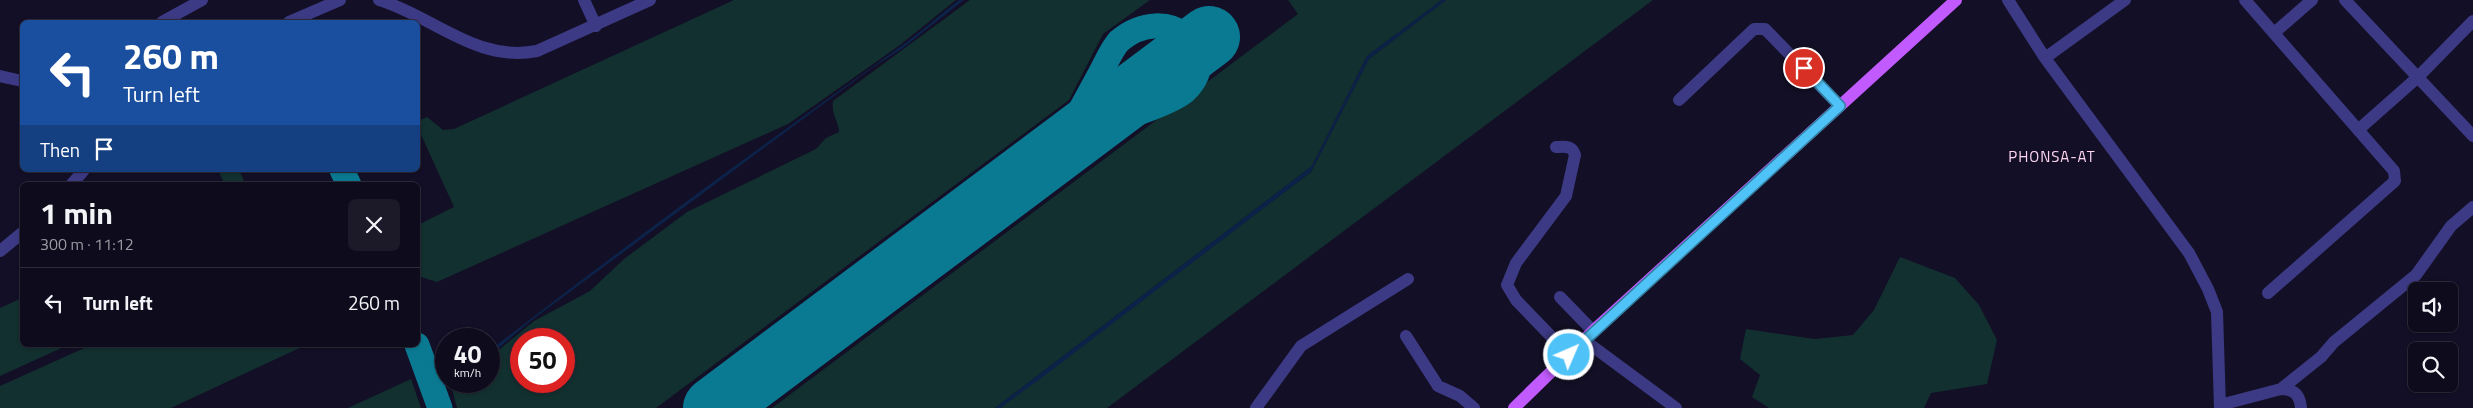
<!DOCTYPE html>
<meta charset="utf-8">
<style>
:root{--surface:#0e0b1c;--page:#1c1929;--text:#f1f3f6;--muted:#9b9ba3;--line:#2e2b3b}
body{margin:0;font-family:"Titillium Web",sans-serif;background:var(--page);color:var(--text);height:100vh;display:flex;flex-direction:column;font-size:19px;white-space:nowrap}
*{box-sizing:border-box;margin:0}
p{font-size:16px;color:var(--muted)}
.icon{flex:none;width:28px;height:28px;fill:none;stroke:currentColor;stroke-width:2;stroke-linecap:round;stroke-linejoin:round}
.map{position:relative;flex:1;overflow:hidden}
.side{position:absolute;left:20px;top:182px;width:400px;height:165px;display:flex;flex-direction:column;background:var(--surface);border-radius:8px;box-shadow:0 1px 4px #0004,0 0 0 1px var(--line)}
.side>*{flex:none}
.top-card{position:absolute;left:20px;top:20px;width:400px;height:152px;border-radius:8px;box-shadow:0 1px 4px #0004,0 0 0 1px var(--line);background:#1a4fa0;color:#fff;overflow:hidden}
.buttons{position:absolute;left:2408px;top:282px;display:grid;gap:10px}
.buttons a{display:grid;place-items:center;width:50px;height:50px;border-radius:8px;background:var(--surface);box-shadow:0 1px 4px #0004,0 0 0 1px var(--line);font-size:25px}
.speed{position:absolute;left:435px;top:328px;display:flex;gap:10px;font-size:25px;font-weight:700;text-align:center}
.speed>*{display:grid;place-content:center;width:65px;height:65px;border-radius:50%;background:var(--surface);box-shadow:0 1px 4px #0004,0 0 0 1px var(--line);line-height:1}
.speed small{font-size:12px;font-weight:400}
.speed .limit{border:8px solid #d22;background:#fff;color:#111}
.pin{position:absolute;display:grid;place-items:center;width:42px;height:42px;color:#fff;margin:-21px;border:2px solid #fff;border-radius:50%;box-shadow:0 1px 5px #0007}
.me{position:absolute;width:55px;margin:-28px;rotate:45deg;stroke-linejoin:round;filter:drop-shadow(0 0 4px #0008)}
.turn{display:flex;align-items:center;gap:18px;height:105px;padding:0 20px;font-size:22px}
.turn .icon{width:65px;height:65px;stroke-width:2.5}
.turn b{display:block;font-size:35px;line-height:42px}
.then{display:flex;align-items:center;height:48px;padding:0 20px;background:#0003;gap:10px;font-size:19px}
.round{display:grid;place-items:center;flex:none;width:52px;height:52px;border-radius:8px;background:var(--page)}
.headline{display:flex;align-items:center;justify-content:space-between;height:85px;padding:0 20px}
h1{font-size:30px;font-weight:700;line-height:38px}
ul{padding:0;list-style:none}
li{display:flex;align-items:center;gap:15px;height:70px;padding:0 20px;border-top:1px solid var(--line)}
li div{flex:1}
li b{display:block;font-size:19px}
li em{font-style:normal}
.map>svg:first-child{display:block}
</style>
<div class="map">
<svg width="2473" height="408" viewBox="0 0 2473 408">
<rect width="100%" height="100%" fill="#130f26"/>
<!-- green -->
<path fill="#12302f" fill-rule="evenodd" d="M734 0H956L900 45 788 124 437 282 418 276V225L454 207 418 128V121L427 117 443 130 454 129Z
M970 0H1150L1103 34 1069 100 656 408H457L450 381H489V358L534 321 590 291 624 259 687 212 816 149 826 138 839 132C839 121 831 116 833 101ZM521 339H564V381H521Z
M1288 0H1442L1367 56 1312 166 995 408H772L1298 14Z
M1446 0H1653L1107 408H1000L1311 172 1369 59Z
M218 170H239L246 185H225Z
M1900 257 1955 278 1979 305 1997 340 1987 384 1931 393 1924 408H1769L1752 397 1760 375 1740 359 1746 329 1815 339 1853 335 1874 310Z
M22 298V345H68L0 376V308Z
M91 345H306L171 408H0V386Z
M411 379 421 408H348Z"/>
<!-- water -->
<path fill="#0c2248" d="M959 0H964L903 48 872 68 532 320 489 356V351C623 247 761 146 900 47 920 33 939 15 959 0Z
M1442 0H1446L1369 59 1311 172 1044 376 1000 408H995L1312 166 1367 56Z"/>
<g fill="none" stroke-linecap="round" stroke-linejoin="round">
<!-- taxiway -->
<path stroke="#0a7a92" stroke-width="25" d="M1040 164 1053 156 1063 141C1076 119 1088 96 1100 74 1106 63 1111 50 1119 41 1168 0 1225 51 1186 90 1173 104 1108 123 1087 129
M342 170 349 185
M417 345 440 408"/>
<!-- runway -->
<path stroke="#0a7a92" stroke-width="62" d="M714 408 1209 37"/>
<!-- minor -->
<path stroke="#3d3a85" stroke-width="12" d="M379 0C433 16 476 63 537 51L650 0
M584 0 596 26
M2008 0 2045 58 2189 253 2208 289 2217 312 2220 408
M2245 0 2394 171 2395 181 2268 293
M2345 0 2473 136
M162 22 202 0
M289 22 340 0
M2274 33 2312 0
M2045 58 2125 0
M0 76 22 81
M1679 100 1754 29H1765L1840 106
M2358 130 2418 77 2473 21
M1556 147C1565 147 1572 145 1575 155L1566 196 1516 263 1507 285 1516 300 1569 355
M71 185 84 170
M0 251 22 233
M1560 297 1593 331
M1406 336 1438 386 1460 396 1474 408
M1584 340 1676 408
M2281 389C2294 389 2300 395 2301 408
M2220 405 2281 389 2321 357 2334 342 2416 275 2451 226 2473 207
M1256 408 1301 346 1408 279"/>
<!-- major -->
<path stroke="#c25bff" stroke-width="12" d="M1514 408 1593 331 1956 0"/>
</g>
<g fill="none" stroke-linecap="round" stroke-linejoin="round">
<defs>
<path id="route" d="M1569 355 1840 106 1804 68"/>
</defs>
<!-- route casing -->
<use href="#route" stroke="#337fa1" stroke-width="12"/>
<!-- route -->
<use href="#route" stroke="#4fc3f7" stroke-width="9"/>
</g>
<g text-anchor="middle" stroke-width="4" stroke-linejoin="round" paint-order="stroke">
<!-- quarter labels -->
<g font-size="15" letter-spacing="1" fill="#ffd6f0" stroke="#130f26">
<text x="2052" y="162">PHONSA-AT</text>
</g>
</g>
</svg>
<div class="buttons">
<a><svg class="icon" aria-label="sound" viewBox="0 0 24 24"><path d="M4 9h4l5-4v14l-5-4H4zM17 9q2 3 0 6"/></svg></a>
<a><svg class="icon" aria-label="search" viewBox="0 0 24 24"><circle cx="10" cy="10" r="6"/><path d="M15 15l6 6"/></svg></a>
</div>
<div class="speed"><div>40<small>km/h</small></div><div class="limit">50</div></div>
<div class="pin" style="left:1804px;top:68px;background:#d93025"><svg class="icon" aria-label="arrive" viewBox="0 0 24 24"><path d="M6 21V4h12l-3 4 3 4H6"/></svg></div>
<svg class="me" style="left:1569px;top:355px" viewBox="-20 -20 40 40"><circle r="17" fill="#4fc3f7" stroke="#fff" stroke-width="3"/><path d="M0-11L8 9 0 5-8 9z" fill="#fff"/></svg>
<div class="top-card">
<div class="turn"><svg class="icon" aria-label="left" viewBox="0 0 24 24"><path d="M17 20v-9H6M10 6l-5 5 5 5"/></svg><div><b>260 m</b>Turn left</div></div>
<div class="then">Then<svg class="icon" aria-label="arrive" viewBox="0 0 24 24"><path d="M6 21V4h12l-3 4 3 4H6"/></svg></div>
</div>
<section class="side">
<div class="headline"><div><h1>1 min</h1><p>300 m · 11:12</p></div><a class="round"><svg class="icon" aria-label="close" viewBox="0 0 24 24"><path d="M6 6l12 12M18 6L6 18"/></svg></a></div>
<ul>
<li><svg class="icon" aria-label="left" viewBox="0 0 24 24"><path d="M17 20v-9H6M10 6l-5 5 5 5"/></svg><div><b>Turn left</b></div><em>260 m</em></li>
</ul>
</section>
</div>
